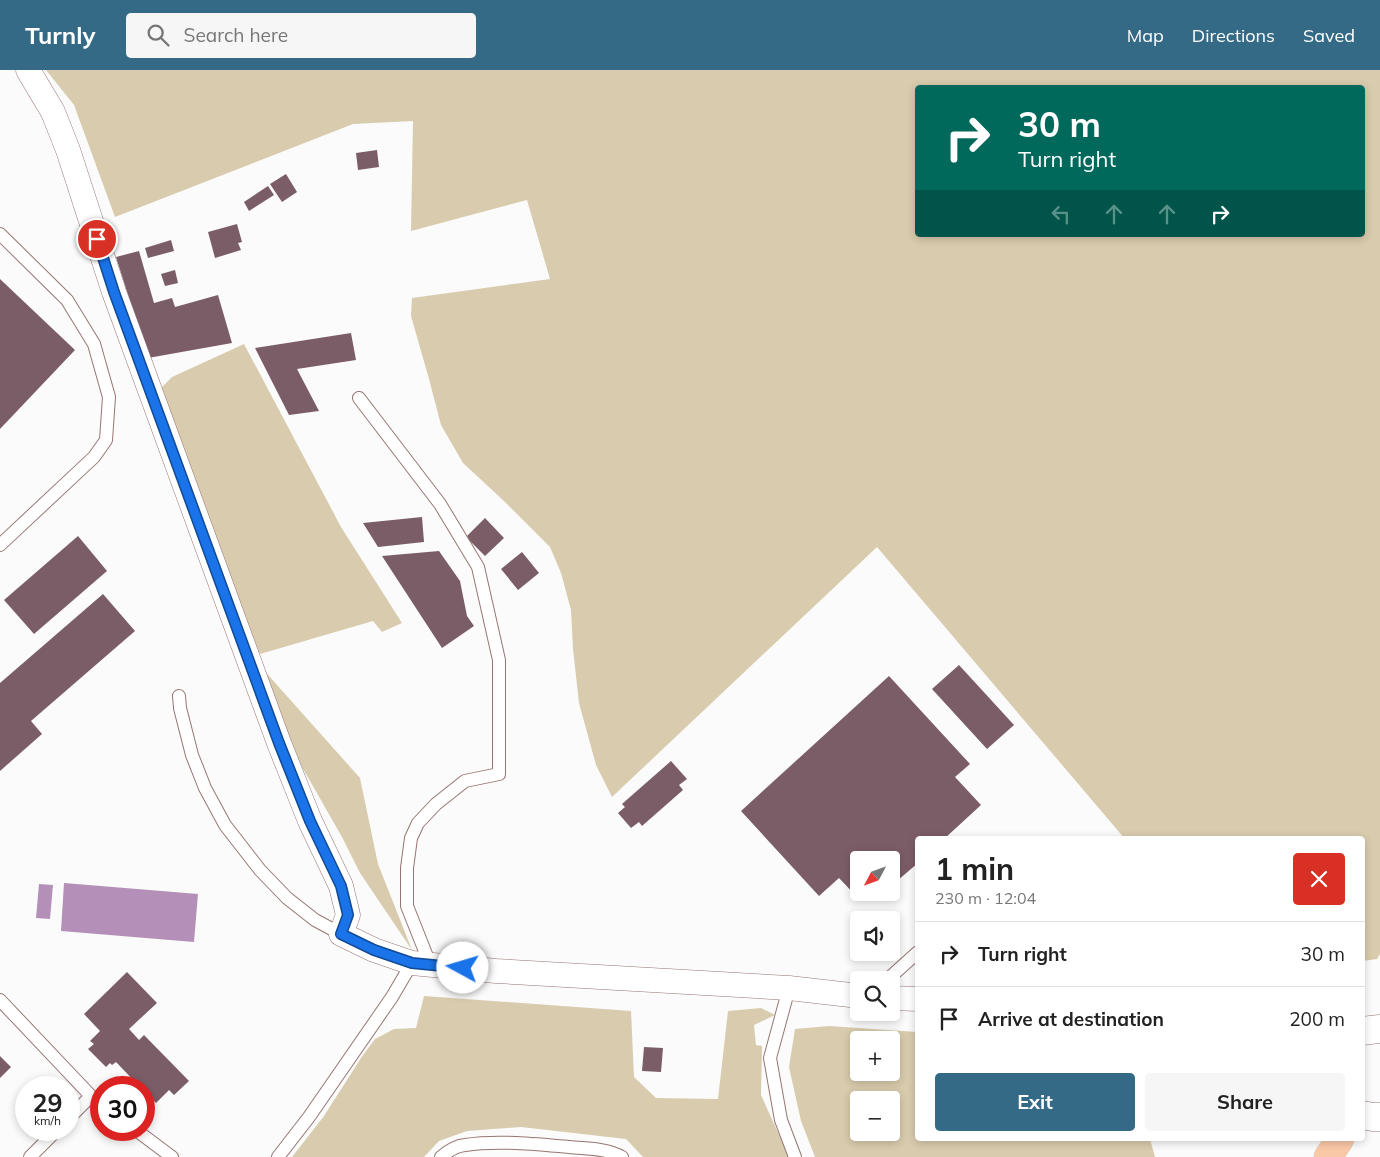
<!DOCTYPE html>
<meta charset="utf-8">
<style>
:root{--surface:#fff;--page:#f6f6f6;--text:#222;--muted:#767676;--line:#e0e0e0;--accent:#346a86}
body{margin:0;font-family:Mulish,sans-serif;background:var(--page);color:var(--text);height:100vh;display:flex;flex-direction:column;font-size:19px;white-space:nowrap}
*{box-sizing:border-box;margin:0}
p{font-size:16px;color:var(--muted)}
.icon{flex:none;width:28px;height:28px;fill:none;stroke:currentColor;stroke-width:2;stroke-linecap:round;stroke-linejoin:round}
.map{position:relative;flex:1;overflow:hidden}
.drawer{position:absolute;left:915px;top:766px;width:450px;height:305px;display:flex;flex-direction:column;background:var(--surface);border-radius:5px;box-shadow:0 2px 8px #0003}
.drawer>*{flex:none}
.guide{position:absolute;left:915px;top:15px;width:450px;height:152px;border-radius:5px;box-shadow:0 2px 8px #0003;background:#00695c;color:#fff;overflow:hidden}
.needle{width:32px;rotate:229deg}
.fabs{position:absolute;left:850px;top:781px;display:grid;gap:10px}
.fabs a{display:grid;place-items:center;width:50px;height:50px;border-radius:5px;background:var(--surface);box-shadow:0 2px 8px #0003;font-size:25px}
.speed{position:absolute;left:15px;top:1006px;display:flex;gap:10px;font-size:25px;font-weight:700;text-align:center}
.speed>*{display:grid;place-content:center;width:65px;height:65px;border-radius:50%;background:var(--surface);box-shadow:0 2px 8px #0003;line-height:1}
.speed small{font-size:12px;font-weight:400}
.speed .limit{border:8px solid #d22;background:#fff;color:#111}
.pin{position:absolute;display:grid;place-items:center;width:42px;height:42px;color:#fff;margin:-21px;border:2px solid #fff;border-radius:50%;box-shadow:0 1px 5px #0007}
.me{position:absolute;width:55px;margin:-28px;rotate:276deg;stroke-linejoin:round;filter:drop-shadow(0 0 4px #0008)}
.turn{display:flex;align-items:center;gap:18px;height:105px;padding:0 20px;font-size:22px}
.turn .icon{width:65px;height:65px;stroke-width:2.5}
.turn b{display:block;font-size:35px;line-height:42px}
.lanes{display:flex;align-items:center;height:48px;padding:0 20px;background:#0003;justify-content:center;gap:25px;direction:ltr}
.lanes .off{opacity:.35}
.round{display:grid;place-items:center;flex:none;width:52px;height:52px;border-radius:5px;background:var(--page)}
.head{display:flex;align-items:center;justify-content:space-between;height:85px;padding:0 20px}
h1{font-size:30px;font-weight:700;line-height:38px}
.button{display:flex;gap:10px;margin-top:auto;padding:10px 20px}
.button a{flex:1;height:58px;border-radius:5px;background:var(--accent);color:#fff;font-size:20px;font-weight:700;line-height:58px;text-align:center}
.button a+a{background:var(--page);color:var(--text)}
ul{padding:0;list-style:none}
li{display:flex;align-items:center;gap:15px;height:65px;padding:0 20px;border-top:1px solid var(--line)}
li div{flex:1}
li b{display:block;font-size:19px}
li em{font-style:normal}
header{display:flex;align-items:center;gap:30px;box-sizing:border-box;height:70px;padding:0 25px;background:var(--accent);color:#fff}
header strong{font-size:24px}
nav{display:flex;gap:28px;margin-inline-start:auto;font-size:18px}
.search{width:350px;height:45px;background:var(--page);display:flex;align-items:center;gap:12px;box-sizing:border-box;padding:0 18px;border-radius:5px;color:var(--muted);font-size:19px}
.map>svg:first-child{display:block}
</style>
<header>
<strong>Turnly</strong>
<div class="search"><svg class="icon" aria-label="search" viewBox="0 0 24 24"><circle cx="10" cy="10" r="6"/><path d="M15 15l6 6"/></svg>Search here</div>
<nav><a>Map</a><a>Directions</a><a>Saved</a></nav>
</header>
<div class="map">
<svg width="1380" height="1087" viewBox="0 0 1380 1087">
<rect width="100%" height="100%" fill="#fbfbfb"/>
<!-- green -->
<path fill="#d9cbad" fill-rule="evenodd" d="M46 0H1380V884L1377 889 1363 891 1362 769H1125L877 477 612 727 596 695 579 633 573 579 571 540 561 503 550 477 505 432 463 393 441 355 429 309 411 246 412 228 550 209 527 130 411 161 413 51 353 54 115 147 74 35ZM918 18H1362V165H918Z
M244 274 341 457 402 553 382 562 373 551 260 584 248 554 161 318 172 307Z
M261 597 360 708 378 794 412 880 360 803 342 767 302 697 278 642Z
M424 926 631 941 634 1007 656 1028 718 1029 728 941 761 938 775 945 754 955 756 975 762 976 761 1025 789 1087H643L626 1069 521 1057 467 1061 439 1071 424 1087H292L324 1046 361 988 375 969 394 959 416 958Z
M829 956 917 962 918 1069H1150L1155 1087H815L801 1051 789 997 795 959ZM859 970H891V1002H859ZM859 1030H891V1062H859Z"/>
<!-- water -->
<path fill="#b48fb8" d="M64 813 198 824 194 872 61 861Z
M39 814 53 815 50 849 36 848Z"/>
<!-- building -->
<path fill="#7b5d68" d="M377 80 379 97 358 100 356 83Z
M286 104 297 122 282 132 270 114Z
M268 116 274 125 249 141 244 132Z
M237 154 242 172 238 173 241 180 215 188 208 162Z
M171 170 174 181 148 188 145 178Z
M139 181 154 233 172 228 175 237 218 225 232 273 148 288 116 187Z
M175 200 178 213 165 216 161 204Z
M0 209 75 280 0 359Z
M351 263 356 290 297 299 319 341 289 345 255 278Z
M422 447 424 472 378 477 363 453Z
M485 448 504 468 485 486 466 467Z
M78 466 107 501 34 564 4 530Z
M439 481 460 511 467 546 474 556 442 578 382 486Z
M522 482 539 503 518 520 501 499Z
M103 524 135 561 31 651 42 664 0 701V613Z
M959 595 1014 655 987 679 932 619Z
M889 606 970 694 955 707 981 735 944 769H918V793L891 816V790H859V822H866L859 829 839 808 819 826 741 741Z
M671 691 687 709 679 715 683 720 642 756 639 752 631 758 618 743 625 737 622 734Z
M127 902 157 933 129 959 139 970 144 965 189 1011 174 1025 169 1020 156 1033 144 1020V1018H141L116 992 112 995 110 993 106 997 88 979 94 974 90 971 100 961 84 944Z
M644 977 663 978 661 1002 642 1001Z
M0 986 11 997 0 1008Z"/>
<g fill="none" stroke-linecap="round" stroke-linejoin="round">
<defs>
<path id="service" d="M0 164 67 230 94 274 109 327 106 370 94 387 0 475
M359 328 440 434 478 497 499 590V704L465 711 436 734 418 753 411 768 407 798V836L430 894
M179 626 180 638 192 685 205 718 225 755 260 800 287 828 315 850 341 864
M887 910 918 882
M789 918 770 988 781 1050 795 1087
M0 930 91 1026 101 1034
M69 1048 91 1026
M136 1060 172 1087
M30 1087 57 1060
M278 1087 309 1047 392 927 412 893
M441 1087C448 1081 455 1076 465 1075 496 1070 537 1074 569 1077 587 1079 606 1078 622 1087"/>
<path id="minor" d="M28 0 53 42 68 80 114 222 279 673 310 751 341 816 348 845 341 864 374 880 412 893 496 901 789 918 859 926
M891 928 918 929"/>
<path id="secondary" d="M1362 961 1380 959
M1362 1045 1373 1047H1380"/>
<path id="primary" d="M1328 1087 1340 1069"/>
</defs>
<!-- service casing -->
<use href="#service" stroke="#977572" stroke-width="14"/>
<!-- minor casing -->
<use href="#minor" stroke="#977572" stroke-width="25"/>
<!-- secondary casing -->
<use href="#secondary" stroke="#977572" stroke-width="29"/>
<!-- primary casing -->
<use href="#primary" stroke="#dad8d7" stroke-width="29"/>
<!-- service -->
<use href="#service" stroke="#fff" stroke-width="12"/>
<!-- minor -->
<use href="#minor" stroke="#fff" stroke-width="24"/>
<!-- secondary -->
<use href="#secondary" stroke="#fff" stroke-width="28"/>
<!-- primary -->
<use href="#primary" stroke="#f9c8a6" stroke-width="28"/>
</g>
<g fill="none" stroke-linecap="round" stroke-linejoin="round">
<defs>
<path id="route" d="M97 169 114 222 279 673 310 751 341 816 348 845 341 864 374 880 412 893 463 898"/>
</defs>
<!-- route casing -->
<use href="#route" stroke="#114b97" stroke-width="12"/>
<!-- route -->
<use href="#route" stroke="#1a73e8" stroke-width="9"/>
</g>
</svg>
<div class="fabs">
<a><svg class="needle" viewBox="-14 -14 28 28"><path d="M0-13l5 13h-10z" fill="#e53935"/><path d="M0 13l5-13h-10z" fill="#767676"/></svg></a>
<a><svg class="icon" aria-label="sound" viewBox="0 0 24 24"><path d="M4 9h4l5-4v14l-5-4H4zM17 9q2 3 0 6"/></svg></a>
<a><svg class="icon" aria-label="search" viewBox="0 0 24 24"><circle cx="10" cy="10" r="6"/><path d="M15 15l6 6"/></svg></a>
<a>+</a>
<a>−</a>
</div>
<div class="speed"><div>29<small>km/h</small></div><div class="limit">30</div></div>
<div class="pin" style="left:97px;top:169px;background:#d93025"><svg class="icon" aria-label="arrive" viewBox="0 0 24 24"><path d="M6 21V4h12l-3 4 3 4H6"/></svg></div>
<svg class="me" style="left:463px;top:898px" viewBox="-20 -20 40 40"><circle r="19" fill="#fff"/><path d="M0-13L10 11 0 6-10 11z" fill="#1a73e8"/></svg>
<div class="guide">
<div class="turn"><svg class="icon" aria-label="right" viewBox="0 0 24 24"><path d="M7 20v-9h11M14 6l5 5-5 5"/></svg><div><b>30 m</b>Turn right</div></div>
<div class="lanes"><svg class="icon off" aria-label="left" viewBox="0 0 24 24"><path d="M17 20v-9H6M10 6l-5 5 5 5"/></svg><svg class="icon off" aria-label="ahead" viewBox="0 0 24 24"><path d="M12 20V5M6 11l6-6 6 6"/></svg><svg class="icon off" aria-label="ahead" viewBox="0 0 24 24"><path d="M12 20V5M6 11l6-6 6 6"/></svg><svg class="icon" aria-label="right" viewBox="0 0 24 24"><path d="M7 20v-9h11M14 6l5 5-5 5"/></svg></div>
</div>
<section class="drawer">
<div class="head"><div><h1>1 min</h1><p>230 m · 12:04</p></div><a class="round" style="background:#d93025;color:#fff"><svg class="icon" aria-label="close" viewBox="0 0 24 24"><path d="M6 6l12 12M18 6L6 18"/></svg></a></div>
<ul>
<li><svg class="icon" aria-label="right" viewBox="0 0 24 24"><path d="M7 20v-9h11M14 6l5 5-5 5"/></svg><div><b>Turn right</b></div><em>30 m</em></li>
<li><svg class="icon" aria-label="arrive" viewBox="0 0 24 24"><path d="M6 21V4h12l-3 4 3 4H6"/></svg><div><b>Arrive at destination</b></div><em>200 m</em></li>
</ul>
<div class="button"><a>Exit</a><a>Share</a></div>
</section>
</div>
